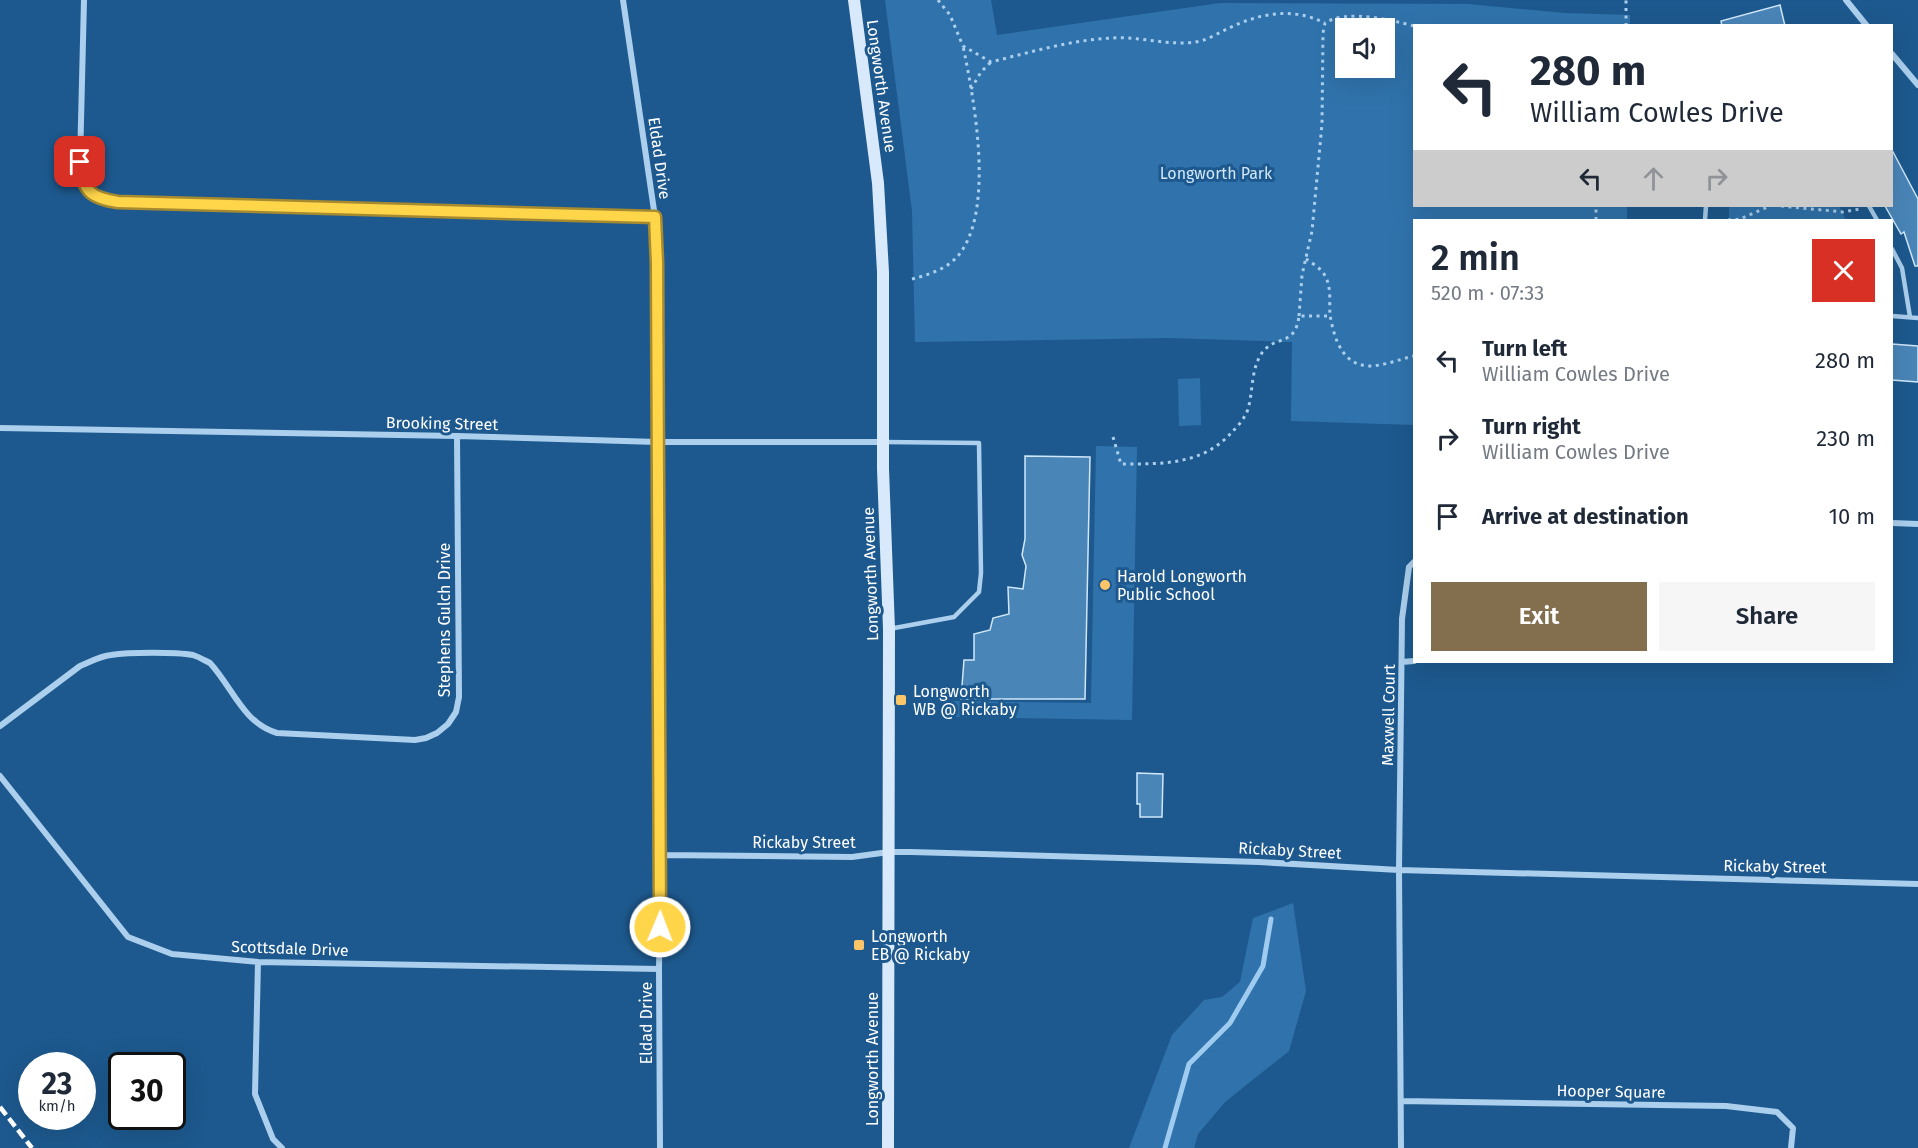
<!DOCTYPE html>
<meta charset="utf-8">
<style>
:root{--surface:#fff;--page:#f6f6f7;--text:#1f2937;--muted:#747a83;--accent:#836f4e}
body{margin:0;font-family:"Fira Sans",sans-serif;background:var(--page);color:var(--text);height:100vh;display:flex;flex-direction:column;font-size:22px;white-space:nowrap}
*{box-sizing:border-box;margin:0}
p{font-size:20px;color:var(--muted)}
.icon{flex:none;width:33px;height:33px;fill:none;stroke:currentColor;stroke-width:2;stroke-linecap:round;stroke-linejoin:round}
.map{position:relative;flex:1;overflow:hidden}
.panel{position:absolute;left:1413px;top:219px;width:480px;height:444px;display:flex;flex-direction:column;background:var(--surface);border-radius:0px;box-shadow:0 6px 24px #0002}
.panel>*{flex:none}
.banner{position:absolute;left:1413px;top:24px;width:480px;height:183px;border-radius:0px;box-shadow:0 6px 24px #0002;background:#fff;color:var(--text);overflow:hidden}
.controls{position:absolute;left:1335px;top:18px;display:grid;gap:12px}
.controls a{display:grid;place-items:center;width:60px;height:60px;border-radius:0px;background:var(--surface);box-shadow:0 6px 24px #0002;font-size:30px}
.speed{position:absolute;left:18px;top:1052px;display:flex;gap:12px;font-size:30px;font-weight:700;text-align:center}
.speed>*{display:grid;place-content:center;width:78px;height:78px;border-radius:50%;background:var(--surface);box-shadow:0 6px 24px #0002;line-height:1}
.speed small{font-size:15px;font-weight:400}
.speed .limit{border:3px solid #111;border-radius:9px;background:#fff;color:#111}
.pin{position:absolute;display:grid;place-items:center;width:51px;height:51px;color:#fff;margin:-26px;border-radius:12px;box-shadow:0 3px 9px #0006}
.me{position:absolute;width:66px;margin:-33px;rotate:1deg;stroke-linejoin:round;filter:drop-shadow(0 0 4px #0008)}
.turn{display:flex;align-items:center;gap:21px;height:126px;padding:0 18px;font-size:27px}
.turn .icon{width:78px;height:78px;stroke-width:2.5}
.turn b{display:block;font-size:42px;line-height:51px}
.lanes{display:flex;align-items:center;height:57px;padding:0 18px;background:#0003;justify-content:center;gap:30px;direction:ltr}
.lanes .off{opacity:.35}
.round{display:grid;place-items:center;flex:none;width:63px;height:63px;border-radius:0px;background:var(--page)}
.overview{display:flex;align-items:center;justify-content:space-between;height:102px;padding:0 18px}
h1{font-size:36px;font-weight:600;line-height:45px}
.button{display:flex;gap:12px;margin-top:auto;padding:12px 18px}
.button a{flex:1;height:69px;border-radius:0px;background:var(--accent);color:#fff;font-size:24px;font-weight:600;line-height:69px;text-align:center}
.button a+a{background:var(--page);color:var(--text)}
ul{padding:0;list-style:none}
li{display:flex;align-items:center;gap:18px;height:78px;padding:0 18px}
li div{flex:1}
li b{display:block;font-size:22px}
li em{font-style:normal}
.map>svg:first-child{display:block}
</style>
<div class="map">
<svg width="1918" height="1148" viewBox="0 0 1918 1148">
<rect width="100%" height="100%" fill="#1d598e"/>
<!-- green -->
<path fill="#3073ac" fill-rule="evenodd" d="M885 0H991L997 35 1220 3 1468 4 1565 13 1630 15V26H1414V206H1627V220H1414V425L1291 421 1292 342 1169 338 915 342 912 211ZM1384 28V68H1346V28Z
M1729 206H1839L1846 220H1729Z
M1200 378 1201 425 1179 426 1178 379Z
M1096 446 1137 447 1132 720 953 717V701L1091 703Z
M1293 903 1306 991 1289 1051 1225 1102 1198 1134 1194 1148H1129L1172 1035 1204 1000 1222 997 1240 982 1253 918Z"/>
<g fill="none" stroke-linecap="round" stroke-linejoin="round">
<!-- stream -->
<path stroke="#9ecbef" stroke-width="5" d="M1165 1148 1189 1064 1230 1023 1263 966 1271 919"/>
</g>
<!-- building -->
<path fill="#4a85b8" stroke="#d0e7fa" stroke-width="1.5" d="M1780 5 1785 26H1722L1721 21Z
M1892 150 1918 199V266H1915L1904 232 1901 234 1885 206H1892Z
M1892 344 1918 346V382L1892 380Z
M1025 456 1090 457 1085 699H961L964 660H974V634L990 630 993 618 1009 614 1008 587 1023 589 1026 566 1022 555 1025 539Z
M1137 773 1163 774 1162 817H1140V804H1137Z"/>
<g fill="none" stroke-linecap="round" stroke-linejoin="round">
<!-- path -->
<path stroke="#abcfed" stroke-width="3" stroke-dasharray="3 4.5" stroke-linecap="butt" d="M938 0 950 15 963 46 991 62C1031 52 1071 40 1112 38 1140 36 1167 46 1195 42 1206 41 1218 33 1229 28 1261 13 1292 7 1325 23
M1626 26V0
M971 89 981 72 991 62
M1781 206 1843 212 1860 209
M1596 220V206
M1728 220 1740 219 1770 206
M1306 259C1312 263 1320 268 1324 274 1332 286 1329 302 1330 315 1334 338 1342 365 1369 366 1384 366 1400 359 1414 356
M912 279C928 275 946 269 957 257 996 213 974 99 963 46
M1299 316 1302 275 1312 231 1322 124 1323 33 1325 23C1347 9 1391 20 1414 26
M1113 437 1121 464C1162 464 1203 465 1232 432 1238 426 1245 418 1248 409 1253 392 1251 372 1260 356 1273 333 1295 349 1299 316H1330"/>
<!-- lane -->
<path stroke="#abcfed" stroke-width="4.5" d="M1869 206 1877 220
M1705 220 1706 206
M1892 249 1902 268 1910 317
M1892 316 1918 318
M884 442 979 443 981 573 979 592 954 617 889 629"/>
<!-- street -->
<path stroke="#abcfed" stroke-width="6" d="M84 0 80 162C82 190 90 197 118 202L655 217
M623 0 655 217 657 263V463L661 855 659 969 660 1148
M1846 0 1867 26
M1892 54 1918 85
M0 428 457 436 657 442H883
M1892 523 1918 524
M1402 662 1414 661
M0 726 80 666C90 662 100 656 111 655 129 652 176 652 193 655 199 657 204 660 210 663 233 688 243 723 277 733L415 740 426 738 437 733 448 724 456 712 459 697 457 436
M0 776 128 937 172 954 258 962 659 969
M661 855 852 857 889 852H911L1259 862 1399 870 1918 884
M258 962 255 1094 273 1139 282 1148
M1401 1101 1726 1106 1777 1112 1793 1128 1791 1148
M1401 1148 1399 870 1402 619 1409 567 1414 562"/>
<!-- secondary -->
<path stroke="#d7e9fa" stroke-width="12" d="M854 0 878 183 883 272V469L889 629 888 1148"/>
<!-- rail -->
<path stroke="#fff" stroke-width="4.5" stroke-dasharray="10 4.5" stroke-linecap="butt" d="M0 1107 32 1148"/>
</g>
<g fill="none" stroke-linecap="round" stroke-linejoin="round">
<defs>
<path id="route" d="M80 162C82 190 90 198 118 202L655 217 657 263 660 927"/>
</defs>
<!-- route casing -->
<use href="#route" stroke="#a68a30" stroke-width="15"/>
<!-- route -->
<use href="#route" stroke="#ffd54a" stroke-width="10"/>
</g>
<!-- markers -->
<g fill="#fdc569" stroke="#1d598e" stroke-width="2">
<circle cx="1105" cy="585" r="6"/>
<rect x="895" y="694" width="12" height="12" rx="3"/>
<rect x="853" y="939" width="12" height="12" rx="3"/>
</g>
<g text-anchor="middle" stroke-width="6" stroke-linejoin="round" paint-order="stroke">
<!-- street labels -->
<g font-size="16" fill="#fff" stroke="#1d598e">
<text transform="translate(882 86) rotate(82)" y="6">Longworth Avenue</text>
<text transform="translate(660 158) rotate(82)" y="6">Eldad Drive</text>
<text transform="translate(442 423) rotate(1)" y="6">Brooking Street</text>
<text transform="translate(870 574) rotate(-92)" y="6">Longworth Avenue</text>
<text transform="translate(444 620) rotate(-90)" y="6">Stephens Gulch Drive</text>
<text transform="translate(1388 715) rotate(-89)" y="6">Maxwell Court</text>
<text x="804" y="848">Rickaby Street</text>
<text transform="translate(1290 850) rotate(3)" y="6">Rickaby Street</text>
<text transform="translate(1775 866) rotate(1)" y="6">Rickaby Street</text>
<text transform="translate(290 948) rotate(2)" y="6">Scottsdale Drive</text>
<text transform="translate(646 1023) rotate(-90)" y="6">Eldad Drive</text>
<text transform="translate(872 1059) rotate(-90)" y="6">Longworth Avenue</text>
<text transform="translate(1611 1091) rotate(1)" y="6">Hooper Square</text>
</g>
<!-- park labels -->
<g font-size="16" fill="#d0e7fa" stroke="#1d598e">
<text x="1216" y="179">Longworth Park</text>
</g>
<!-- poi labels -->
<g font-size="16" fill="#fff" stroke="#1d598e" text-anchor="start">
<text x="1117" y="582">Harold Longworth<tspan x="1117" dy="18">Public School</tspan></text>
<text x="913" y="697">Longworth<tspan x="913" dy="18">WB @ Rickaby</tspan></text>
<text x="871" y="942">Longworth<tspan x="871" dy="18">EB @ Rickaby</tspan></text>
</g>
</g>
</svg>
<div class="controls">
<a><svg class="icon" aria-label="sound" viewBox="0 0 24 24"><path d="M4 9h4l5-4v14l-5-4H4zM17 9q2 3 0 6"/></svg></a>
</div>
<div class="speed"><div>23<small>km/h</small></div><div class="limit">30</div></div>
<div class="pin" style="left:80px;top:162px;background:#d93025"><svg class="icon" aria-label="arrive" viewBox="0 0 24 24"><path d="M6 21V4h12l-3 4 3 4H6"/></svg></div>
<svg class="me" style="left:660px;top:927px" viewBox="-20 -20 40 40"><circle r="17" fill="#ffd54a" stroke="#fff" stroke-width="3"/><path d="M0-11L8 9 0 5-8 9z" fill="#fff"/></svg>
<div class="banner">
<div class="turn"><svg class="icon" aria-label="left" viewBox="0 0 24 24"><path d="M17 20v-9H6M10 6l-5 5 5 5"/></svg><div><b>280 m</b>William Cowles Drive</div></div>
<div class="lanes"><svg class="icon" aria-label="left" viewBox="0 0 24 24"><path d="M17 20v-9H6M10 6l-5 5 5 5"/></svg><svg class="icon off" aria-label="ahead" viewBox="0 0 24 24"><path d="M12 20V5M6 11l6-6 6 6"/></svg><svg class="icon off" aria-label="right" viewBox="0 0 24 24"><path d="M7 20v-9h11M14 6l5 5-5 5"/></svg></div>
</div>
<section class="panel">
<div class="overview"><div><h1>2 min</h1><p>520 m · 07:33</p></div><a class="round" style="background:#d93025;color:#fff"><svg class="icon" aria-label="close" viewBox="0 0 24 24"><path d="M6 6l12 12M18 6L6 18"/></svg></a></div>
<ul>
<li><svg class="icon" aria-label="left" viewBox="0 0 24 24"><path d="M17 20v-9H6M10 6l-5 5 5 5"/></svg><div><b>Turn left</b><p>William Cowles Drive</p></div><em>280 m</em></li>
<li><svg class="icon" aria-label="right" viewBox="0 0 24 24"><path d="M7 20v-9h11M14 6l5 5-5 5"/></svg><div><b>Turn right</b><p>William Cowles Drive</p></div><em>230 m</em></li>
<li><svg class="icon" aria-label="arrive" viewBox="0 0 24 24"><path d="M6 21V4h12l-3 4 3 4H6"/></svg><div><b>Arrive at destination</b></div><em>10 m</em></li>
</ul>
<div class="button"><a>Exit</a><a>Share</a></div>
</section>
</div>
